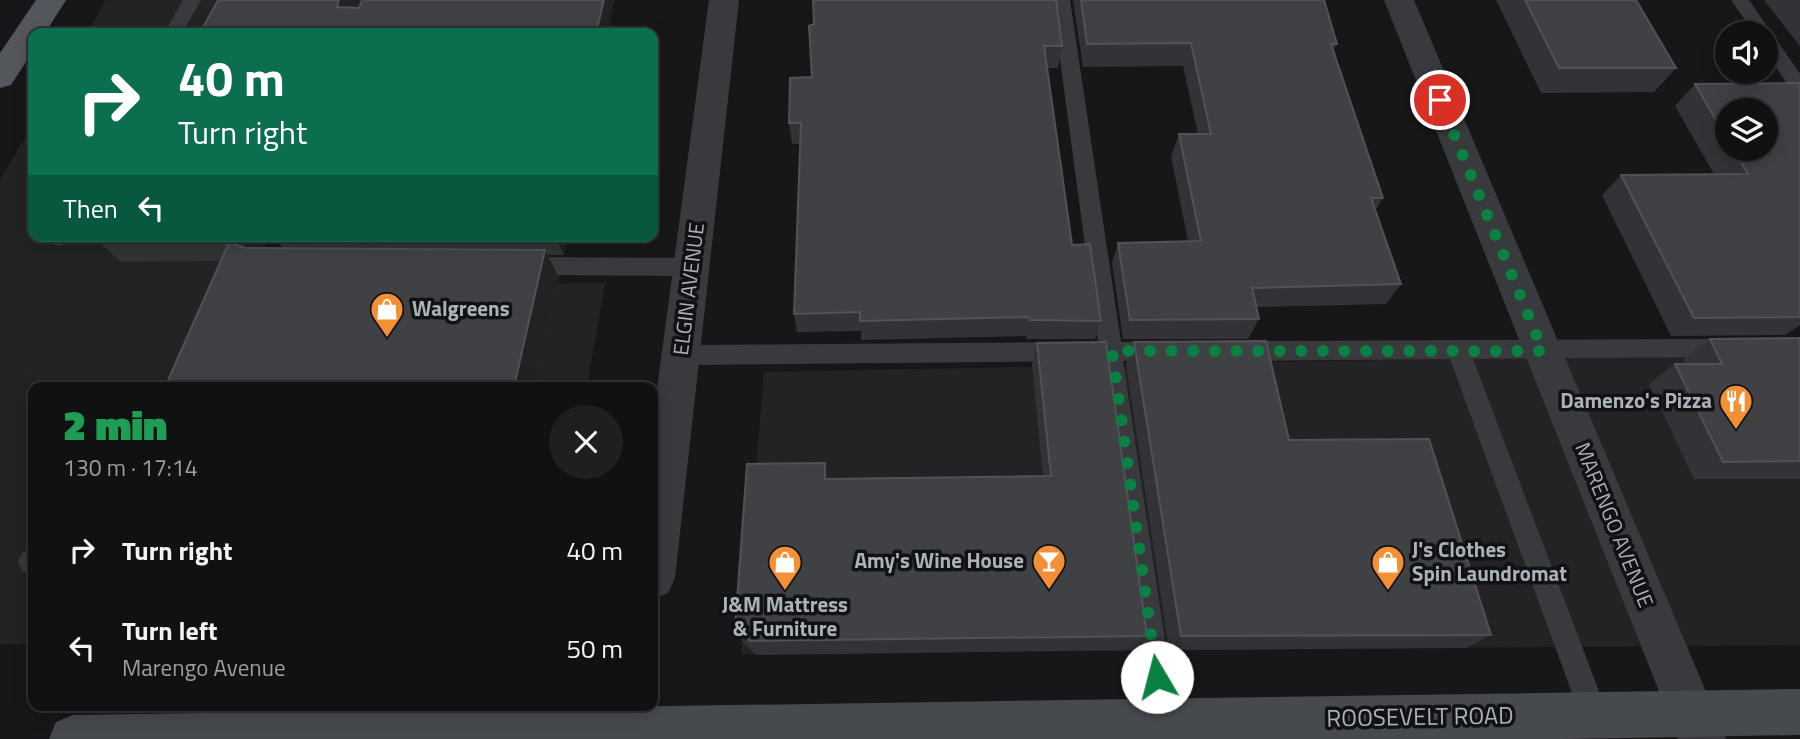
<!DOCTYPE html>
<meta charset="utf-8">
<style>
:root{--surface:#111113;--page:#1e1f21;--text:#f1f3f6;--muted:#9c9da0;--line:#303133}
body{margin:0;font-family:"Titillium Web",sans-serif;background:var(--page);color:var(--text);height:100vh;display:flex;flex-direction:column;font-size:26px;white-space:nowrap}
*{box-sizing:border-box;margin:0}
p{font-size:23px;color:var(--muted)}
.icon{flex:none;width:38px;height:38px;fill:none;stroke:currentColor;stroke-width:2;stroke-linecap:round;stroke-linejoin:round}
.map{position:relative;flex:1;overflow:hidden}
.details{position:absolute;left:28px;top:382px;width:630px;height:329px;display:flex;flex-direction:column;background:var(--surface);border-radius:14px;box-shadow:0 4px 18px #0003,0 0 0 2px var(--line)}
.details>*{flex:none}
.hud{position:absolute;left:28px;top:28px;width:630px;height:214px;border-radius:14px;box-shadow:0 4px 18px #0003,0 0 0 2px var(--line);background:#0b6e4f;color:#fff;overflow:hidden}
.controls{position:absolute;left:1715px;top:21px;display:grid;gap:14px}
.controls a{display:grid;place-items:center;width:63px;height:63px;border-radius:50%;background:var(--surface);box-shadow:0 4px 18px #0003,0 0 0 2px var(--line);font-size:35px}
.pin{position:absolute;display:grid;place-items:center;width:60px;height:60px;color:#fff;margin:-30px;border:4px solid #fff;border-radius:50%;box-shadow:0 2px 7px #0007}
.me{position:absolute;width:77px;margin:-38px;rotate:352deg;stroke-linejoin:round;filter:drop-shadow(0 0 5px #0008)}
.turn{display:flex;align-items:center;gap:24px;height:147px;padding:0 35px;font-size:32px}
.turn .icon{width:91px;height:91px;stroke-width:2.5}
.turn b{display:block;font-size:49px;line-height:60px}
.then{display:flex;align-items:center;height:66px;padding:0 35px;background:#0003;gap:14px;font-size:26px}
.round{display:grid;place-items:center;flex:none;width:74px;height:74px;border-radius:37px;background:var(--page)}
.overview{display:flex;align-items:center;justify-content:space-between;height:119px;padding:0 35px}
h1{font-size:42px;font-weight:800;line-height:52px;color:#1e9e55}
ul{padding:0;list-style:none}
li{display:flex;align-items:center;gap:21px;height:98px;padding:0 35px}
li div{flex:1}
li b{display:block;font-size:26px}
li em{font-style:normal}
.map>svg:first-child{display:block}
</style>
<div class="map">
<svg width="1800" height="739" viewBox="0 0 1800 739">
<rect width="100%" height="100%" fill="#171719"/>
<!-- built -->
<path fill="#232326" d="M106 0H367L353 33H87Z
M33 124V236H266L249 286 605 283 587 387H33V644H0V180Z
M1800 352V645L741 654 764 372Z"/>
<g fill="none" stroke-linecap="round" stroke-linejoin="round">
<!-- lane -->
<path fill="#383a3e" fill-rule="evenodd" d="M183 0H201L182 33H164Z
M1052 0H1070L1121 342 1160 341 1168 344 1171 351 1168 358 1160 361H1123L1177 721 1173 731 1163 735 1153 731 1149 721 1101 361 680 365 672 362 669 355 672 348 680 345 1098 342Z
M1731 0H1749L1800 74V95L1793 93 1766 52V33H1754Z
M48 236H69L65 244 58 246 51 244Z
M523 257 691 258 699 261 702 267 699 273 691 276 523 275 515 272 512 266 515 260Z
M1727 339 1735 341 1738 348 1735 355 1727 357 1473 359 1608 715 1604 725 1594 729 1584 725 1580 715 1450 359 1240 361 1232 358 1229 351 1232 344 1240 341Z
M31 550H33V574L22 571 18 562 22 553Z"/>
<!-- street -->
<path fill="#383a3e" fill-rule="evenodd" d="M709 0H739L675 578 668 593 653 599V419Z
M1384 0H1414L1726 739H1678Z"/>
<!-- secondary -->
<path fill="#46494e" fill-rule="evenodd" d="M1800 689V735L1566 739H49L56 722 73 715Z"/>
<!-- primary -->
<path fill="#54575d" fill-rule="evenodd" d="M36 0H66L45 33H33V51L11 85 0 88V53Z"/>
</g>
<!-- wall -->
<path fill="#333337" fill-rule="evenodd" d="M1073 0H1324L1337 44 1333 51 1383 198 1375 211 1401 284 1386 304 1256 307 1259 319 1248 339H1123L1112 263 1118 243 1188 241 1171 156 1179 134H1198L1183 66 1083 67Z
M1496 0H1636L1676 68 1654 92 1541 93Z
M1764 0H1800V46Z
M809 26 1062 46 1058 68H1047L1072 245 1101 321 1095 339H1026V336L861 340V331L797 332 794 314 801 144H792L789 123 812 77Z
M1800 83V325L1785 335 1671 336 1602 195 1621 175 1714 174 1675 106 1695 84ZM1727 110 1766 149H1727Z
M94 236H270L264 248H283L273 236H568L564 255H548L559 278 536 387H165L221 261 121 262 94 238Z
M1800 338V479H1694L1649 384 1675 364H1685L1683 360 1710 339Z
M1134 342 1289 440 1491 635 1466 648 1169 650 1126 364Z
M1037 343 1147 636 1137 650 756 655 742 641 735 627 827 479 1043 476 1032 365Z"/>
<!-- shaded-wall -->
<path fill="#222225" d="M339 0H366L353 33 337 7Z
M600 0H615L610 21 612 28 611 33H596Z
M236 236H270L259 261Z
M555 236H568L564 255Z
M545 250 559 278 536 387H514Z"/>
<!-- building -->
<path fill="#404145" stroke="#505257" stroke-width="2" d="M218 0H339L337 7 359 8 362 0H604L596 33H200Z
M813 0H1056L1062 46H1044L1072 245 1090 244 1101 321 1030 320 1029 317 860 321V312L794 314 801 123H789L790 78 812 77 809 26 814 24Z
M1081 0H1324L1337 44H1331L1383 198H1371L1401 284 1252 288 1259 319 1130 320 1118 243 1201 241 1179 134H1211L1191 43 1087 44Z
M1525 0H1636L1676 68H1559Z
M1800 83V317L1694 318 1621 175 1748 174 1733 149H1766V110H1727V139L1695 84Z
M94 236H236L94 238Z
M231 238 235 245 245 248 545 250 514 387H165Z
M1800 338V461L1723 462 1675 364H1722L1710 339Z
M1266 341 1289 440 1429 439 1491 635 1181 636 1134 342Z
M1106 342 1147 636 750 641 735 627 747 464 825 463V479L1051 476 1037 343Z"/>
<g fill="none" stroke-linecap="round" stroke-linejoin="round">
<!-- route -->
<path stroke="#0b8043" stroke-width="12" stroke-dasharray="0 21.6" d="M1157 677 1112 351H1543L1440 100"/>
</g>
<!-- icons -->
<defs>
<symbol id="shop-pin" viewBox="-11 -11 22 30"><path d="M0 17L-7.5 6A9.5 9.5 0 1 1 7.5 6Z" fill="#f39035" stroke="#121214"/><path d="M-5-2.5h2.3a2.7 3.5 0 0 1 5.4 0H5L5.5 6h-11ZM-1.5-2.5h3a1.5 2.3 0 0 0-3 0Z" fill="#fff"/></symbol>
<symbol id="restaurant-pin" viewBox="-11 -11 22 30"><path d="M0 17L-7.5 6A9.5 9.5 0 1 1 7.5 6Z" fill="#f39035" stroke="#121214"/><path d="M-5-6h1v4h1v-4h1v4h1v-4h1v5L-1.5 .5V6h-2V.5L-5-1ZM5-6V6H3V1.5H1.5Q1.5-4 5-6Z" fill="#fff"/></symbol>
<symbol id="bar-pin" viewBox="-11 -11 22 30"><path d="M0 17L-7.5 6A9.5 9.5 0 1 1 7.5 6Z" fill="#f39035" stroke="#121214"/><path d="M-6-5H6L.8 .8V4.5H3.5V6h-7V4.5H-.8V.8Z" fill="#fff"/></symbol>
</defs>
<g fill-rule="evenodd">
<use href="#shop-pin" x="368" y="290" width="38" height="52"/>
<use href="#restaurant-pin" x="1717" y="382" width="38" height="52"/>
<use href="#bar-pin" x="1030" y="542" width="38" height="52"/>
<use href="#shop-pin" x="766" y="543" width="38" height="52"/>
<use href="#shop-pin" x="1369" y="543" width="38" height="52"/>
</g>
<g text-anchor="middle" stroke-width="7" stroke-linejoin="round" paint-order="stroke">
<!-- street labels -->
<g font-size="21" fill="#a9b1b9" stroke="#121214">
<text transform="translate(689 289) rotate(-83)" y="7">ELGIN AVENUE</text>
<text transform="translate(1614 525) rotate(68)" y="7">MARENGO AVENUE</text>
</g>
<!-- poi labels -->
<g font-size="21" font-weight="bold" fill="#a9b1b9" stroke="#121214" text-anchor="start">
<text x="412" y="316">Walgreens</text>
<text x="1712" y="408" text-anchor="end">Damenzo's Pizza</text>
<text x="1412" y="557">J's Clothes<tspan x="1412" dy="24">Spin Laundromat</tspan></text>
<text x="1024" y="568" text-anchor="end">Amy's Wine House</text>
<text x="785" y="612" text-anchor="middle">J&amp;M Mattress<tspan x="785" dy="24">&amp; Furniture</tspan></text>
</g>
<!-- near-street labels -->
<g font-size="24" fill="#a9b1b9" stroke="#121214">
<text transform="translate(1420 717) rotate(-1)" y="8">ROOSEVELT ROAD</text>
</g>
</g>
</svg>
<div class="controls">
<a><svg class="icon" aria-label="sound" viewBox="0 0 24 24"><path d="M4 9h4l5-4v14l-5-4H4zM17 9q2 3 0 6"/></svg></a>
<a><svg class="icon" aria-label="layers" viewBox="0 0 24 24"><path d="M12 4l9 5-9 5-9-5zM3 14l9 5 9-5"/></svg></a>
</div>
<div class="pin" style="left:1440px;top:100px;background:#d93025"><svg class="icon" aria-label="arrive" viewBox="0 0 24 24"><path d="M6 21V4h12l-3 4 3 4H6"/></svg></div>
<svg class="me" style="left:1157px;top:677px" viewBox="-20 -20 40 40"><circle r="19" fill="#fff"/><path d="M0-13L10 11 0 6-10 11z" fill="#0b8043"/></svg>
<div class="hud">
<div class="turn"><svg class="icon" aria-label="right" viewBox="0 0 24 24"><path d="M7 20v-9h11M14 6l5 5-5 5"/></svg><div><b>40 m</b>Turn right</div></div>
<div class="then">Then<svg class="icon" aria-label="left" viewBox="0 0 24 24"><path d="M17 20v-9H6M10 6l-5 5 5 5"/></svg></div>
</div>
<section class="details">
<div class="overview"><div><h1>2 min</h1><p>130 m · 17:14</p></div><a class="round"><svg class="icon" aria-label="close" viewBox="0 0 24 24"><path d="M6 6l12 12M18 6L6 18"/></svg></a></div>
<ul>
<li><svg class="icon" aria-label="right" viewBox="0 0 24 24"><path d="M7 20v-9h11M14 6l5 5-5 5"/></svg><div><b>Turn right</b></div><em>40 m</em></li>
<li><svg class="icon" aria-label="left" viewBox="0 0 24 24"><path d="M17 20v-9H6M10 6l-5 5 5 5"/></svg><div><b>Turn left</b><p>Marengo Avenue</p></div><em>50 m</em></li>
</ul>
</section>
</div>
